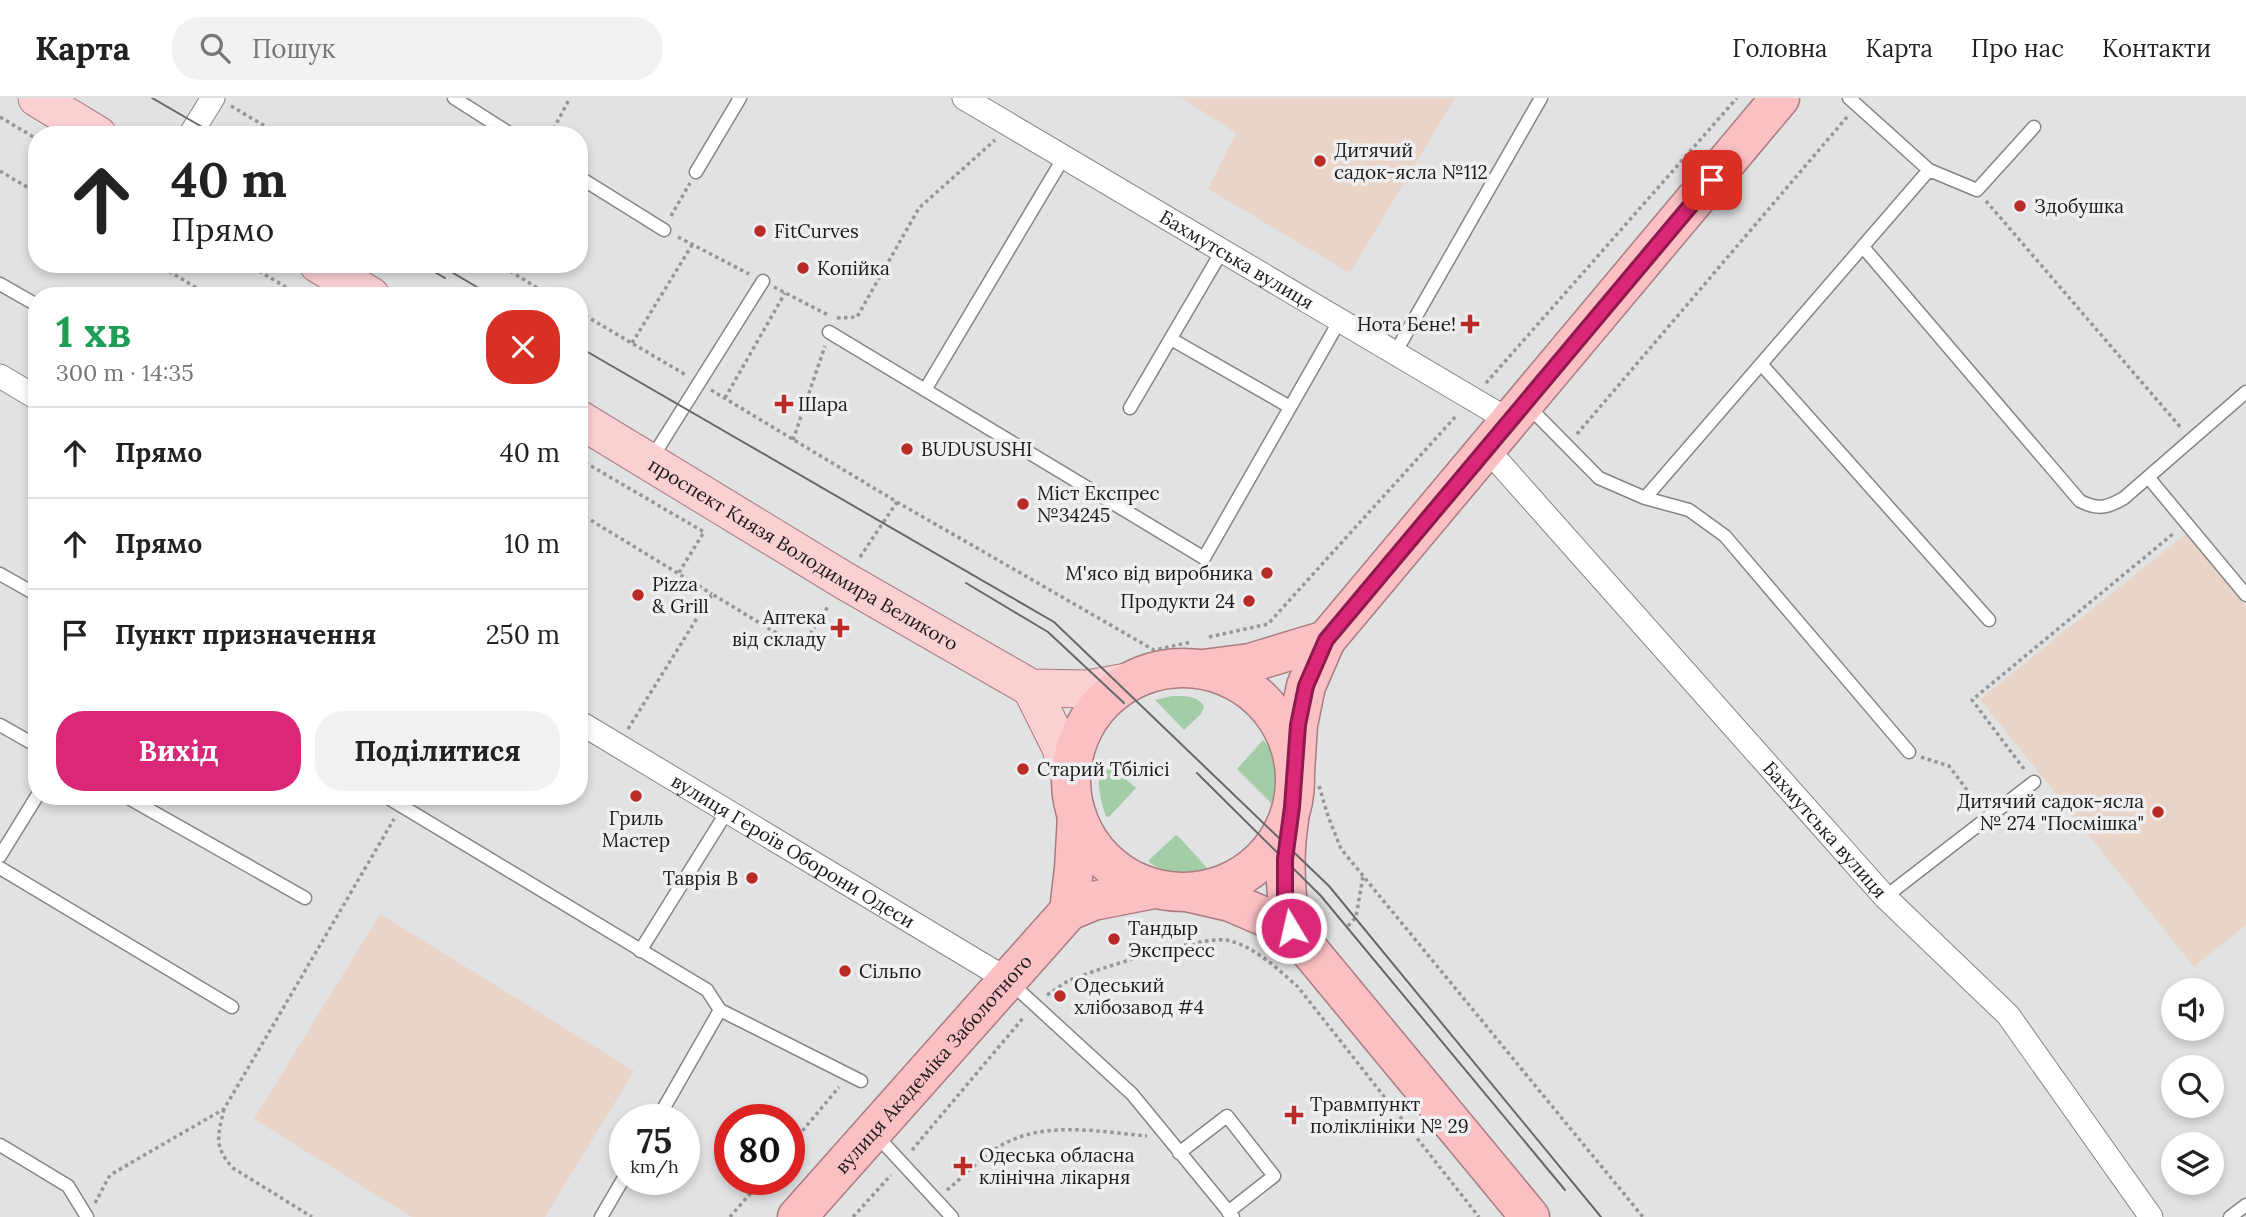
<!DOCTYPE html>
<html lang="uk">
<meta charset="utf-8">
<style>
:root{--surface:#fff;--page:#f2f2f2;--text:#222;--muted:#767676;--line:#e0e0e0;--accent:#db2777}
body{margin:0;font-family:Lora,serif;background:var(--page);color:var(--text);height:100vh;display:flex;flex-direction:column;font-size:26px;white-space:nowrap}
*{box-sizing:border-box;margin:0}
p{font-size:23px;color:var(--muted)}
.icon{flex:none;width:38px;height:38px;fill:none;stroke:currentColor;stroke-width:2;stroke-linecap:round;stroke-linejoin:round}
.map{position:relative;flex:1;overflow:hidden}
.panel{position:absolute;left:28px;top:189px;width:560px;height:518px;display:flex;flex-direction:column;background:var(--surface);border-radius:28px;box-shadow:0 4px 10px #0003}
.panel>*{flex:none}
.hud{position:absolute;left:28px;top:28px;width:560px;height:147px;border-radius:28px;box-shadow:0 4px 10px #0003;background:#fff;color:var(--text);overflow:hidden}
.tools{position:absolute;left:2161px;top:880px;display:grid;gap:14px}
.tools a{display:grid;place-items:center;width:63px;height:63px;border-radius:50%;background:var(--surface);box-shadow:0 4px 10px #0003;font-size:35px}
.speed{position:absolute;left:609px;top:1006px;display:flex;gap:14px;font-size:35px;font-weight:700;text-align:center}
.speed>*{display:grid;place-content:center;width:91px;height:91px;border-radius:50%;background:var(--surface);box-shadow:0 4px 10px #0003;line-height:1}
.speed small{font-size:18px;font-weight:400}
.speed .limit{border:10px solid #d22;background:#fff;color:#111}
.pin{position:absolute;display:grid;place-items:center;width:60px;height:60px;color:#fff;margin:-30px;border-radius:14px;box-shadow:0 4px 10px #0006}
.me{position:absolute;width:77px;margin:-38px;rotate:351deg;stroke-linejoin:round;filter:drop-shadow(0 0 5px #0008)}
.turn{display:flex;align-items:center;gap:24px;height:147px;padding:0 28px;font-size:32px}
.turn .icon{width:91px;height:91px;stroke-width:2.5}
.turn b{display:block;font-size:49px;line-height:60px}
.round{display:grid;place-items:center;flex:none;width:74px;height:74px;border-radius:28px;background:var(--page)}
.summary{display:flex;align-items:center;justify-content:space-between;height:119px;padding:0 28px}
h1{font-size:42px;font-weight:700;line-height:52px;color:#1e9e55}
.button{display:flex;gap:14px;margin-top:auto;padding:14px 28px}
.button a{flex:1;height:80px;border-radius:28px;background:var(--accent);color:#fff;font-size:28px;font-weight:700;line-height:80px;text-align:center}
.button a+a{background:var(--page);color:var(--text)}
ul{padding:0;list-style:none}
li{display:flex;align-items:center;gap:21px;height:91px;padding:0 28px;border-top:2px solid var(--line)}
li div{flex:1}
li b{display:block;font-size:26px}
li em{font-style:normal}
header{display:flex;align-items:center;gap:42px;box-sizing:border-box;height:98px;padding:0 35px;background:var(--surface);border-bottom:2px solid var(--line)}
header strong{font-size:33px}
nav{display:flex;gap:38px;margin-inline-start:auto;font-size:24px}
.search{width:490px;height:63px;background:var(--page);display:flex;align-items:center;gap:18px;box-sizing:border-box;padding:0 24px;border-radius:28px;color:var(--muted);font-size:26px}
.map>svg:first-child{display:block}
</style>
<header>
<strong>Карта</strong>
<div class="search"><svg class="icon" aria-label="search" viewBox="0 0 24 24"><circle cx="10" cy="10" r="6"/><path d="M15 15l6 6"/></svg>Пошук</div>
<nav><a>Головна</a><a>Карта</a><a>Про нас</a><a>Контакти</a></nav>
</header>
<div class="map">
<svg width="2246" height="1119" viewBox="0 0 2246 1119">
<rect width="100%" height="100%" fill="#e1e2e4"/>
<!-- education -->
<path fill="#ead3c7" d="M1182 0H1455L1350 175 1208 91 1236 35Z
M2187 435 2246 509V827L2194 869 1980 601Z
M380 816 634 973 545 1119H412L254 1021Z"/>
<!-- green -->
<path fill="#a3cda7" d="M1172 598C1184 598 1197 597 1204 608L1201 616 1184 632 1155 602Z
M1263 642C1280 659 1276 685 1272 706L1237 671Z
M1103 664 1107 665 1136 690 1109 719 1106 718C1100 701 1095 681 1103 664Z
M1176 737 1179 739 1208 771C1191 780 1162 776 1148 763Z"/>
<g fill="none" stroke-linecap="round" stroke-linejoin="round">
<defs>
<path id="service" d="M454 0 512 37
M1849 0 1929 72 1977 92 2034 29
M696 74 740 0
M579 79 664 132
M1863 149 2080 403C2098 412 2107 410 2124 400L2246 294
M0 186 35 206
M829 234 1204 460 1340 222
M1171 241 1290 309
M1395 255 1541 0
M1761 266 1989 522
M925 292 1064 59
M1528 308 1599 380 1645 400 1689 412 1725 438 1909 654
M1130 310 1222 153
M650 363 763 183
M2148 379 2246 497
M1645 400 1929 72
M0 476 37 497
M0 627 37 648
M125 698 305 800
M385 698 707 892 720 912 861 983
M0 758 37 698
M0 770 232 909
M1885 799 2034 684
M640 853 728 712
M1011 885 1132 996 1233 1119
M657 1022 720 912
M876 1037 952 1119
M0 1047 68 1088 87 1119
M1179 1055 1227 1018 1274 1078 1228 1114
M601 1119 625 1078
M2230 1119 2246 1107"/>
<g id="minor">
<path id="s1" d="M964 0 1510 323"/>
<path d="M190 37 213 0"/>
<path d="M0 278 37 300"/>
<path id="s2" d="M1487 351 1885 799 2008 917 2151 1119"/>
<path id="s3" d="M579 624 1008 882"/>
</g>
<g id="primary">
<path d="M37 0 98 37"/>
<path d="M318 166 371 198"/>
<path id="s4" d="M579 321 845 483 1031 590 1088 591 1127 584"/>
<path d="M1031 590 1060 648 1071 680"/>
</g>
<g id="trunk">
<circle cx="1183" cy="682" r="112"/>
<path d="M1203 571 1250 565 1326 542"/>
<path d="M1295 674 1298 627 1306 588 1326 542 1780 0"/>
<path d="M1289 722C1283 759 1285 793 1291 830L1530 1119"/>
<path d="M1191 795 1230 804 1291 830"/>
<path d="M1069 813 1074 771 1077 718"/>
<path id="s5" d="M797 1119 1069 813 1093 803 1154 791"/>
</g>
</defs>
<!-- service casing -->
<use href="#service" stroke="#848586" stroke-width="15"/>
<!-- minor casing -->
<use href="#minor" stroke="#848586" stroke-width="25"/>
<!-- primary casing -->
<use href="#primary" stroke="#ab7c7f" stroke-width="39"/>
<!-- trunk casing -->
<use href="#trunk" stroke="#ab7c7f" stroke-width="41"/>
<!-- path -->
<path stroke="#969799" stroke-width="3.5" stroke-dasharray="3.5 3.5" stroke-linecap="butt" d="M231 8 280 37
M0 19 37 41
M550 37 570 0
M0 73 37 95
M1986 103 2182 331
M671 118 690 85
M678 139 749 176
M157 166 210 198
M247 166 301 198
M498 166 551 198
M774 189 830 218
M579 214 686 277
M837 220 857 219 919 110 995 42
M632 245 692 147
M1486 285 1737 0
M711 292 897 404 1154 552 1191 544
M725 300 785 195
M1577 336 1847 19
M793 342 825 248
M579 361 704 434 678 476
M579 415 712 496
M860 459 897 404
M1209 539 1268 526 1457 317
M628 631 712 496 801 550 829 507
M1921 659 1949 668 1979 708
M2024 671 1972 602 2174 435
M1319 688 1328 718 1341 751 1643 1119
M1348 828 1356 819 1363 778
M1047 897C1055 892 1062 886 1070 882 1097 871 1201 838 1226 842 1253 847 1278 871 1298 889L1479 1119
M224 1011C218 1038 213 1048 233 1070L312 1119
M789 1049 839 989
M912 1052 1024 919
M947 1092C963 1079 979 1061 997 1050 1042 1021 1098 1034 1147 1038
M95 1105 110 1077 224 1011 394 721
M730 1119 762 1082
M853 1119 891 1077"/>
<!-- service -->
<use href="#service" stroke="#fff" stroke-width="12"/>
<!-- minor -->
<use href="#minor" stroke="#fff" stroke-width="23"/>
<!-- primary -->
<use href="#primary" stroke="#fbd0d2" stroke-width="37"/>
<!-- trunk -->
<use href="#trunk" stroke="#fac0c3" stroke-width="38"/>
<!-- tram -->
<path stroke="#676869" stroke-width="2" d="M152 0 216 37
M421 166 445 180
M438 166 492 198
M579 249 1054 524 1329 788 1601 1119
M966 485 1048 534 1124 605
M1197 675 1321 798 1565 1092"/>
</g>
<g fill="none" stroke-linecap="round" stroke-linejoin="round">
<defs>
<path id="route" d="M1291 830 1285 796V761L1292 709 1298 627 1306 588 1326 542 1712 82"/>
</defs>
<!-- route casing -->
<use href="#route" stroke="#8e194d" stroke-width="18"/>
<!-- route -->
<use href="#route" stroke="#db2777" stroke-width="12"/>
</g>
<!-- markers -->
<g fill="#b92b27" stroke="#efeff1" stroke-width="2.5">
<circle cx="1320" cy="63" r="7"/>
<circle cx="2020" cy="108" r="7"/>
<circle cx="760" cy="133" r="7"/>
<circle cx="803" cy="170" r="7"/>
<path d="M1466.5 215.5h7v7h7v7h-7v7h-7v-7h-7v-7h7z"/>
<path d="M780.5 295.5h7v7h7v7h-7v7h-7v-7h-7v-7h7z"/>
<circle cx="907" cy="351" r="7"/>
<circle cx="1023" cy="406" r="7"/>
<circle cx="1267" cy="475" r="7"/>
<circle cx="638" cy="497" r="7"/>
<circle cx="1249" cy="503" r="7"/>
<path d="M836.5 519.5h7v7h7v7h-7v7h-7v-7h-7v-7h7z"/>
<circle cx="1023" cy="671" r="7"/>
<circle cx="636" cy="698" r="7"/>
<circle cx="2158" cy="714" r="7"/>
<circle cx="752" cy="780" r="7"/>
<circle cx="1114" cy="841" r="7"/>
<circle cx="845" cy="873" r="7"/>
<circle cx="1060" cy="898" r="7"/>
<path d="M1290.5 1006.5h7v7h7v7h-7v7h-7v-7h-7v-7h7z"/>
<path d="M959.5 1057.5h7v7h7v7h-7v7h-7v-7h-7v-7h7z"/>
</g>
<g text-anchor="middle" stroke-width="7" stroke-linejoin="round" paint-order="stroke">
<!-- poi labels -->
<g font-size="19" fill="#1b1b1c" stroke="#efeff1" text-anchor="start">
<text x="1334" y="59">Дитячий<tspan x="1334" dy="22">садок-ясла №112</tspan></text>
<text x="2034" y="115">Здобушка</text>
<text x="774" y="140">FitCurves</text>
<text x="817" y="177">Копійка</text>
<text x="1456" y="233" text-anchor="end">Нота Бене!</text>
<text x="798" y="313">Шара</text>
<text x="921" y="358">BUDUSUSHI</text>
<text x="1037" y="402">Міст Експрес<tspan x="1037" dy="22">№34245</tspan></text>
<text x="1253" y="482" text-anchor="end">М'ясо від виробника</text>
<text x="652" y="493">Pizza<tspan x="652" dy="22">&amp; Grill</tspan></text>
<text x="1235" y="510" text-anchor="end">Продукти 24</text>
<text x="826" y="526" text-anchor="end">Аптека<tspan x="826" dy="22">від складу</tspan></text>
<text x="1037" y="678">Старий Тбілісі</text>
<text x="2144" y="710" text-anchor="end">Дитячий садок-ясла<tspan x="2144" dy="22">№ 274 "Посмішка"</tspan></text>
<text x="636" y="727" text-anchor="middle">Гриль<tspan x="636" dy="22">Мастер</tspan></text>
<text x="738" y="787" text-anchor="end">Таврія В</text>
<text x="1128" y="837">Тандыр<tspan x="1128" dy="22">Экспресс</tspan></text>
<text x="859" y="880">Сільпо</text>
<text x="1074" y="894">Одеський<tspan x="1074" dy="22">хлібозавод #4</tspan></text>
<text x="1310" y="1013">Травмпункт<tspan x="1310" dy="22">поліклініки № 29</tspan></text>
<text x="979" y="1064">Одеська обласна<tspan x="979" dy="22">клінічна лікарня</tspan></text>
</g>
<!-- street labels -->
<g font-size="19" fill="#1b1b1c" stroke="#efeff1">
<text dy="7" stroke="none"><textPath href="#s1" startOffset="317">Бахмутська вулиця</textPath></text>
<text dy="7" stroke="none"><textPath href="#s4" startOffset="262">проспект Князя Володимира Великого</textPath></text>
<text dy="7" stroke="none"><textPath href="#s2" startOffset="509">Бахмутська вулиця</textPath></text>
<text dy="7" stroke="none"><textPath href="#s3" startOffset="250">вулиця Героїв Оборони Одеси</textPath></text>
<text dy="7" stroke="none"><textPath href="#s5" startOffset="205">вулиця Академіка Заболотного</textPath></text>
</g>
</g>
</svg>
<div class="tools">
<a><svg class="icon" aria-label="sound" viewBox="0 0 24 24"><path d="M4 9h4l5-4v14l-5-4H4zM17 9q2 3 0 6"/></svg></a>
<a><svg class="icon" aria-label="search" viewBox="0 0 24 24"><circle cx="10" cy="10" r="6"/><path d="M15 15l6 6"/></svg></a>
<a><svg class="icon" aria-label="layers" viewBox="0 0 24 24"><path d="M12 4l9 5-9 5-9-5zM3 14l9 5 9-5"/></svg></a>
</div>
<div class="speed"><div>75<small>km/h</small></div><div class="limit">80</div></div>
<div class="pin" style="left:1712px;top:82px;background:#d93025"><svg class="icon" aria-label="arrive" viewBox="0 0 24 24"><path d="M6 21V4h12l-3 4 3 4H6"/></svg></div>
<svg class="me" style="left:1291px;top:830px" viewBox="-20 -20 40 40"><circle r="17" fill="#db2777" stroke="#fff" stroke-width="3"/><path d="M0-11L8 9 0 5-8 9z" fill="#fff"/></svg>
<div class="hud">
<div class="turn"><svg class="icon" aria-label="ahead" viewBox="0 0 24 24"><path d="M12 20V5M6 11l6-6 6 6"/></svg><div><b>40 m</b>Прямо</div></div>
</div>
<section class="panel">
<div class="summary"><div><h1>1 хв</h1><p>300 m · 14:35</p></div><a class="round" style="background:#d93025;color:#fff"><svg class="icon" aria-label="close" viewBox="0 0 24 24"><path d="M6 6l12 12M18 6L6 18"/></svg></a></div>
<ul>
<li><svg class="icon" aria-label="ahead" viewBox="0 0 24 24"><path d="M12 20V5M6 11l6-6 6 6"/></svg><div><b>Прямо</b></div><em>40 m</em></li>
<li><svg class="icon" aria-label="ahead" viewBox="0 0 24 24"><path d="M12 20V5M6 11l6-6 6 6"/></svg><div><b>Прямо</b></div><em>10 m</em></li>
<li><svg class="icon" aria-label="arrive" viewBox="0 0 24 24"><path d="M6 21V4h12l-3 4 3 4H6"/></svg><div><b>Пункт призначення</b></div><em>250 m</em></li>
</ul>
<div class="button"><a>Вихід</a><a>Поділитися</a></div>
</section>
</div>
